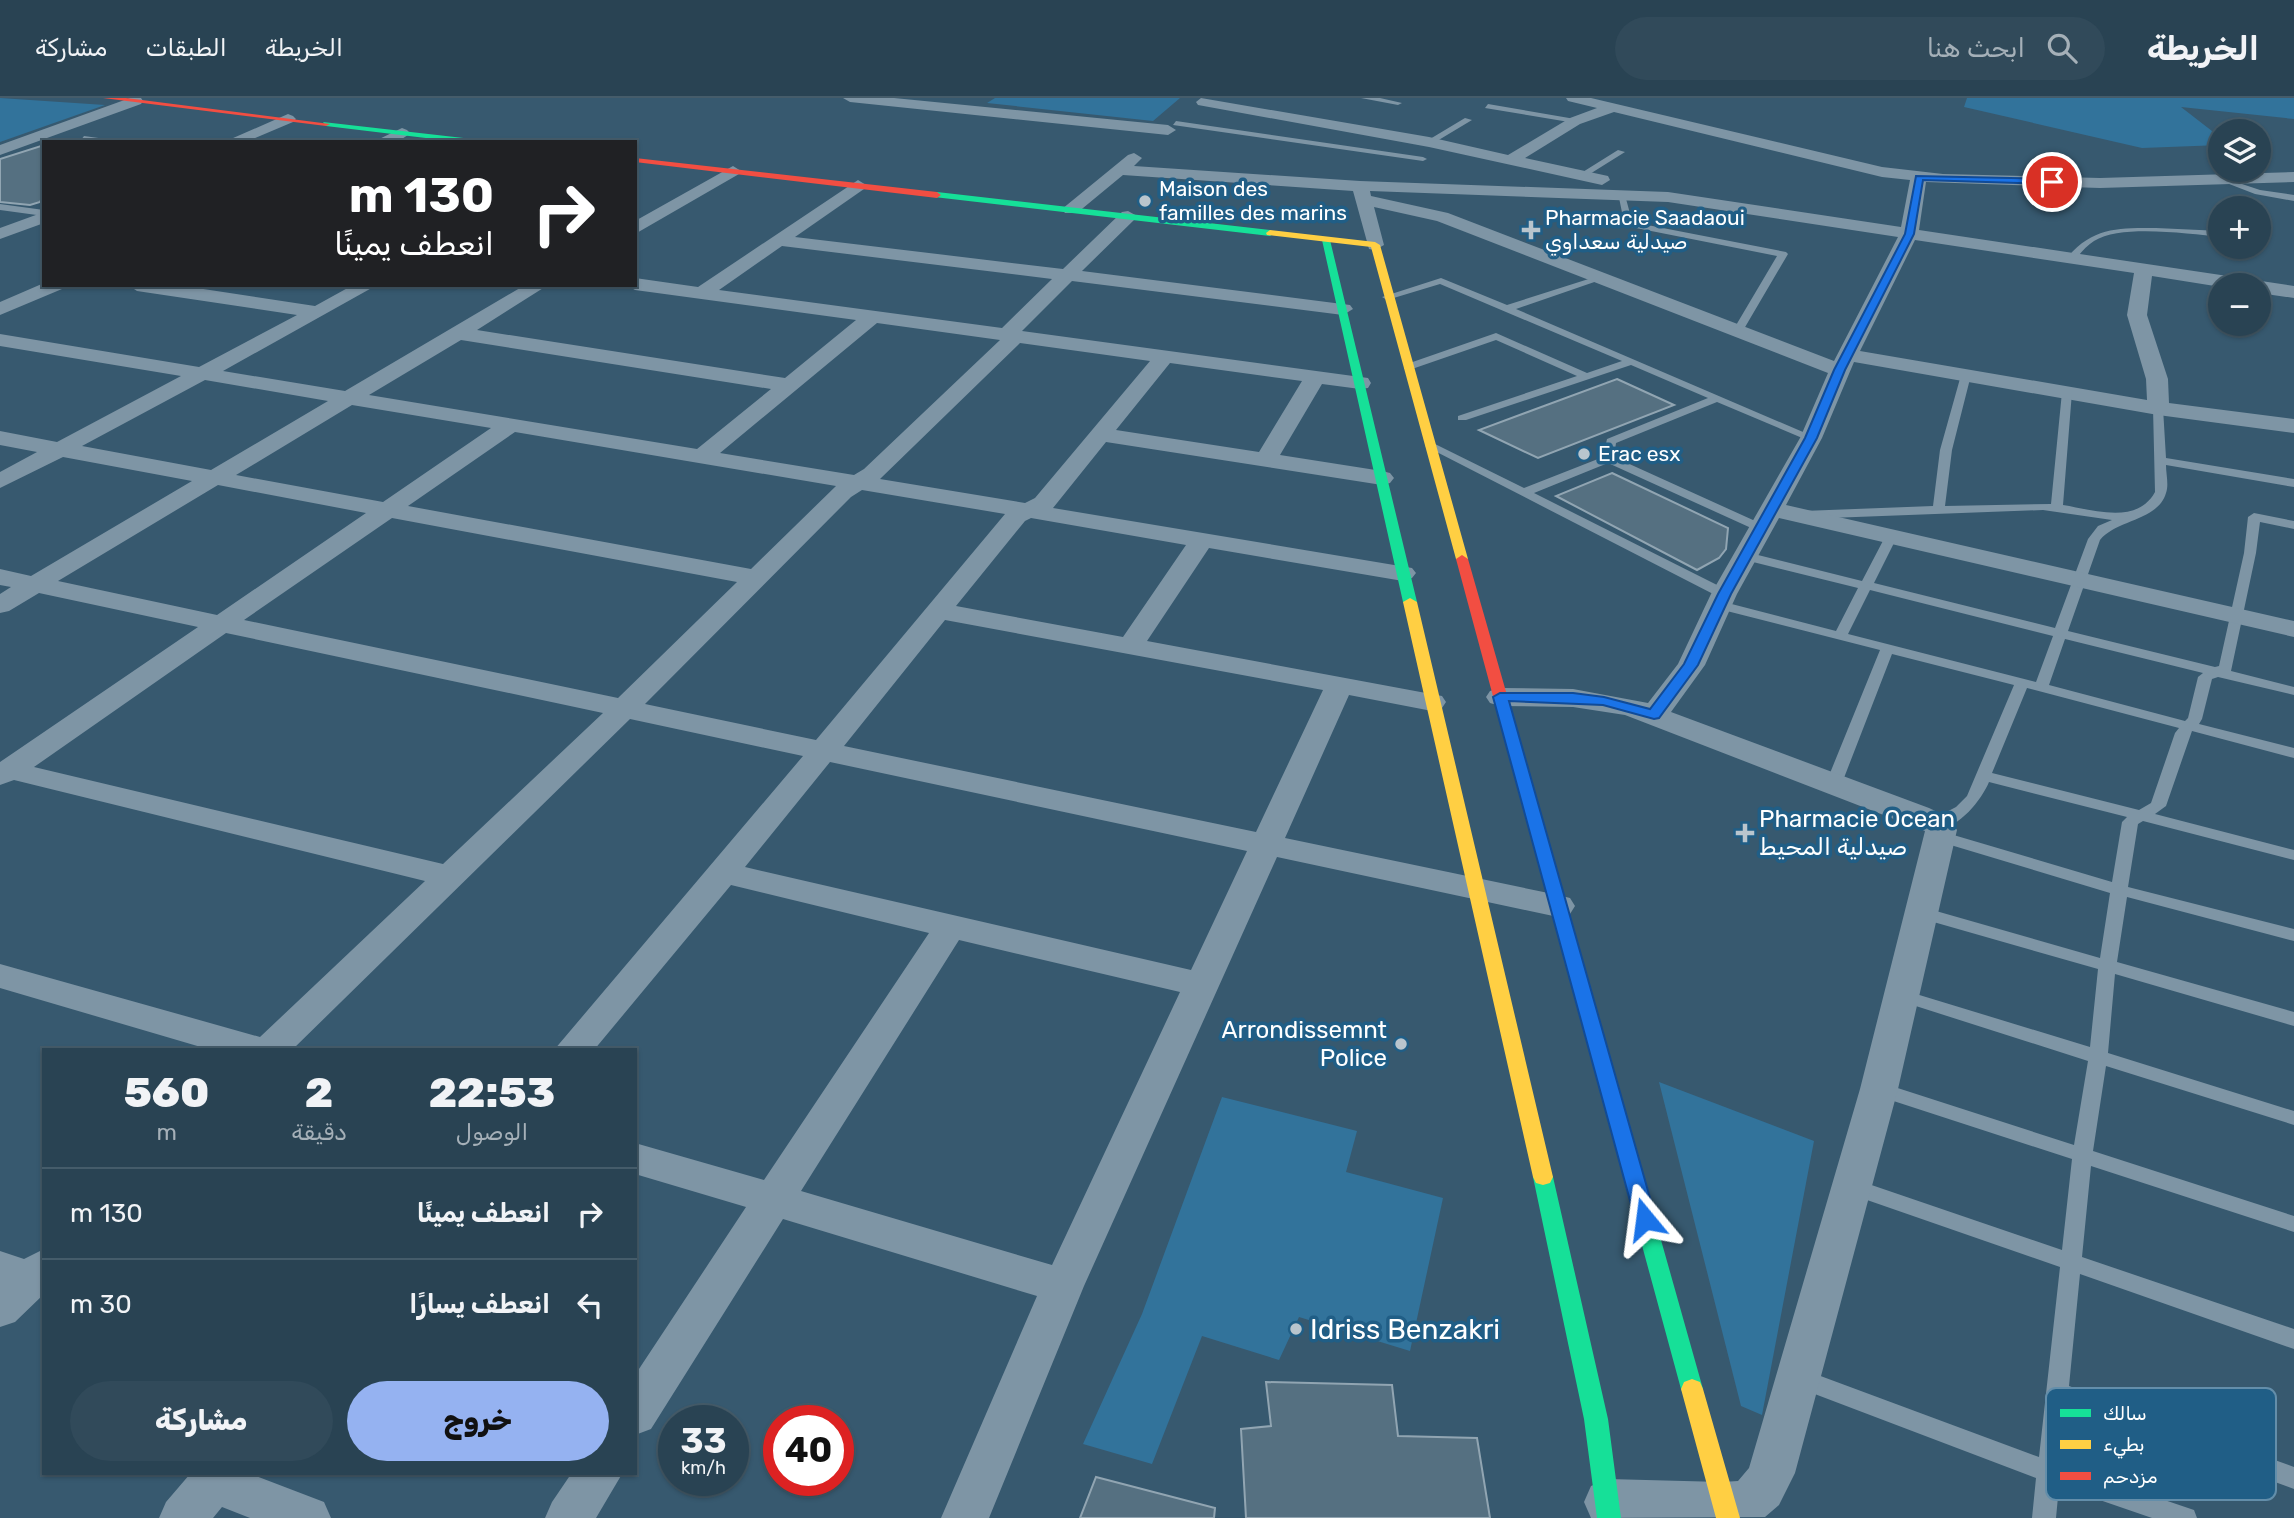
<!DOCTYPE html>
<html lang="ar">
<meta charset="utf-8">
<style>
:root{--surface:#294353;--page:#314a5a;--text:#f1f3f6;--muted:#a5b0b8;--line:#455c6a;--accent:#95b2f1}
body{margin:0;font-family:Rubik,"Noto Sans Arabic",sans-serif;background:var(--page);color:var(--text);direction:rtl;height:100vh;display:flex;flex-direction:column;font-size:26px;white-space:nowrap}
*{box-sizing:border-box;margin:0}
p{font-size:23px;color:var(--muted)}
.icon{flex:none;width:38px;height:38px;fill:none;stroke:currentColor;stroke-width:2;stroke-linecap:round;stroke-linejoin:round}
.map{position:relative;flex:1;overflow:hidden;direction:ltr}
.panel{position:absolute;left:42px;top:950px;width:595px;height:427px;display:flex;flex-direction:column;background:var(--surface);border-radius:0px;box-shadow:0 2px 5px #0004,0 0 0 2px var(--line);direction:rtl}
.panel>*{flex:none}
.guide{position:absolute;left:42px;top:42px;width:595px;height:147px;border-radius:0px;box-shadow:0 2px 5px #0004,0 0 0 2px var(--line);direction:rtl;background:#202124;color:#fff;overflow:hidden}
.tools{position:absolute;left:2208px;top:21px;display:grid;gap:14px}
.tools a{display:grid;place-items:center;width:63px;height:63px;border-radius:50%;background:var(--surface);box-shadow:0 2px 5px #0004,0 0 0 2px var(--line);font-size:35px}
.speed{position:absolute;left:658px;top:1307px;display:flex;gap:14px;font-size:35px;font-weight:700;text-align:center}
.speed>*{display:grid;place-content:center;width:91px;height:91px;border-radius:50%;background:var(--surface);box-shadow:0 2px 5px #0004,0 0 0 2px var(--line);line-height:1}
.speed small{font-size:18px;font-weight:400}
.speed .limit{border:10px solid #d22;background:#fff;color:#111}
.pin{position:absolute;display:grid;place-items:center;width:60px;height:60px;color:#fff;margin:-30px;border:4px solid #fff;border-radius:50%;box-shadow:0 2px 7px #0007}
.me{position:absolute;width:77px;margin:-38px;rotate:344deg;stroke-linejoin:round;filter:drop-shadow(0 0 5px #0008)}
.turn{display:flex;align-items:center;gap:24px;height:147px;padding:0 28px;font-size:32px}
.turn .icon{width:91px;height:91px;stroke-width:2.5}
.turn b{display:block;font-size:49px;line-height:60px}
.eta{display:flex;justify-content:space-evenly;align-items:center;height:119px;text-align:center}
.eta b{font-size:42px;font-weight:800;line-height:49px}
.button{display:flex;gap:14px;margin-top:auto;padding:14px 28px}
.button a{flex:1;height:80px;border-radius:42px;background:var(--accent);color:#111;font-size:28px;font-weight:800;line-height:80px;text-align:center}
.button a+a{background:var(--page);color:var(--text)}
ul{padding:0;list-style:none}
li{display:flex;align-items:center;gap:21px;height:91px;padding:0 28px;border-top:2px solid var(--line)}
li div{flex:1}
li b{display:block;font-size:26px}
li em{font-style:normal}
header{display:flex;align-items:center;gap:42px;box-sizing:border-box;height:98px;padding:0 35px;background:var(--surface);border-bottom:2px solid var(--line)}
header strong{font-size:33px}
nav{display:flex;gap:38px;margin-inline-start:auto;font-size:24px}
.search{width:490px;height:63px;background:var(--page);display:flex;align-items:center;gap:18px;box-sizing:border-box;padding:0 24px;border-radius:38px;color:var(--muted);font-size:26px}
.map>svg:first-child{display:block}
</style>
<header>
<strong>الخريطة</strong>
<div class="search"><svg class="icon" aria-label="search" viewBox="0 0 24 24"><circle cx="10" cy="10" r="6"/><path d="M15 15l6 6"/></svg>ابحث هنا</div>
<nav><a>الخريطة</a><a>الطبقات</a><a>مشاركة</a></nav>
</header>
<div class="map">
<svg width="2294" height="1420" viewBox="0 0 2294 1420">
<rect width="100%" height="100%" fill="#37596f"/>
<!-- green -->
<path fill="#32739b" d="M0 0 105 7 0 44Z
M995 0H1180L1153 23 987 5Z
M1967 0H2294V21L2181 9 2221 40V47L2142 50 1964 9Z
M1659 984 1814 1043 1762 1317 1741 1308Z
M1222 999 1357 1033 1346 1074 1443 1100 1410 1253 1299 1219 1279 1262 1202 1238 1152 1366 1083 1346 1142 1216Z"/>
<!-- building -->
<path fill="#557081" stroke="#91a5b2" stroke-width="2" d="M44 47V96L40 104 30 107 0 104V61Z
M1617 281 1674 307 1538 360 1479 332Z
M1612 375 1728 430 1726 451 1719 460 1697 472 1556 398Z
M1266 1284 1392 1287 1398 1338 1477 1340 1490 1420H1246L1241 1331 1271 1328Z
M1096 1379 1215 1410 1214 1420H1080Z"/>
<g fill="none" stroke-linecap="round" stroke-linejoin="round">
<!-- lane -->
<path fill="#7e95a5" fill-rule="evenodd" d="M1361 0H1380L1402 5 1398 7Z
M1488 6 1575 21 1579 23 1575 25 1485 10Z
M1465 20 1472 22 1432 46 1425 44Z
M1176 23 1423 59 1427 61 1423 63 1173 27Z
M84 38 113 42 117 44 81 42Z
M1618 52 1625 54 1585 79 1578 77Z
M2224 80 2260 92 2294 97V103L2255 96 2224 84Z
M1618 95 1625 97 1632 123 1637 125 1786 154 1788 156 1741 236 1732 234 1777 158 1631 129 1624 124Z
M0 106 44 112V118L0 112Z
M2156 130 2221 133V139C2188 136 2122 126 2094 143 2086 148 2080 156 2074 163L2066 161C2092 129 2118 130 2156 130Z
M1598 178 1606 180 1516 211 1817 340 1807 342 1717 304 1616 345 1614 359 1764 427 1766 430 1760 434 1608 365 1534 395 1729 493V499H1719L1425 348 1435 346 1524 390 1603 359 1607 341 1708 300 1631 267 1466 322H1458V318L1577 278 1496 242 1412 271H1404V267L1496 235 1587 275 1622 263 1440 186 1387 202 1382 199 1441 180 1507 207Z
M1966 274 1971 277 1952 352 1945 408 2051 406 2062 294 2067 291 2072 294 2063 407C2094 412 2137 427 2155 394L2153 310 2158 307 2163 310 2166 360 2294 381V389L2166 367C2166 376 2169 387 2166 395 2158 423 2117 421 2100 442L2068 533 2215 569 2219 568 2244 455 2248 419 2254 415 2294 423V431L2260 424 2256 455 2231 573 2294 589V597L2218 579 2212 581 2202 621 2199 626 2294 650V660L2192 633 2166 708 2155 716 2294 752V762L2143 723 2138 726 2128 789 2294 831V843L2127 799 2117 864 2294 914V928L2115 876 2108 955 2294 1013V1027L2106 968 2093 1053 2294 1118V1134L2091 1068 2082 1159 2294 1231V1251L2080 1176 2069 1288 2294 1369V1391L2067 1308 2061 1367 2194 1412 2197 1420H2152L2059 1388 2056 1420H2032L2036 1380 1791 1287 1788 1280 1791 1273 1799 1270 2039 1359 2060 1169 1844 1094 1841 1088 1844 1082 1851 1080 2062 1152 2072 1061 1872 996 1869 991 1872 986 1879 984 2074 1047 2088 963 1897 902 1894 898 1897 894 1903 892 2090 949 2098 871 1916 819 1914 815 1922 809 2100 860 2110 795 1934 742 1932 738 1940 733 2112 784 2122 724 2127 719 1989 684C1981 703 1955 736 1931 730L1929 726 1931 722 1956 709 1967 698 2014 587 1892 556 1842 685 1834 690 1829 688 1826 685 1880 552 1715 510 1713 507 1720 503 1836 533 1858 490 1741 461 1740 458 1746 454 1862 483 1886 437 1892 433 1898 437 1874 485 2055 530 2088 441 2098 428 2112 422 2043 412 1803 421 1797 417 1803 413 1933 408 1940 352 1961 277ZM1870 492 2053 538 2036 584 1848 536ZM2065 541 2203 575 2198 579 2188 620 2185 623 2049 587ZM2027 590 2179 630 2175 635 2151 705 2139 712 1992 675Z"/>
<!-- street -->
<path fill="#7e95a5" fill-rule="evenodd" d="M130 0H141L143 3 141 6 0 57V47Z
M843 0H894L1168 27 1176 32 1168 37 850 4Z
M1201 0 1429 39 1508 57 1570 20 1597 10 1568 3 1566 0H1591L1882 69 1943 76 2100 80 2294 74V84L2100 90 1926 84 1919 132 2294 188V200L2259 195V187L2221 189 2152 178 2147 217 2168 281 2169 305 2294 321V335L2158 317 1854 264 1822 340 1786 407 2294 523V539L1779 420 1737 496 1705 567 1671 614 1929 710 1948 719 1957 732 1898 991 1795 1375 1779 1407 1765 1419 1591 1420 1584 1404 1591 1388 1608 1381 1722 1384 1738 1383 1749 1370 1860 991 1925 733 1625 617 1573 609 1500 608 1490 605 1486 599 1490 593 1500 590 1573 591 1648 605 1678 566 1711 496 1800 340 1828 275 1437 123 1374 109 1384 147 1375 152 1369 151 1353 93 1123 77 1077 115H1065L1062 111 1128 57 1134 55 1142 60 1134 68 1360 83 1668 94 1901 129 1910 82 1882 79 1614 14 1580 26 1525 60 1608 78 1610 82 1602 87 1429 49 1198 7 1196 4ZM1370 93 1668 104 1898 139 1834 263 1448 115 1371 98ZM1915 142 2134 175 2127 217 2146 281 2147 302 1860 253Z
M288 16 293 18 296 21 293 24 246 44H224Z
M402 30 407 32 410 35C400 45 387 44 373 44Z
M733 68 741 73 739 76 635 136V123Z
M858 82 866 87 864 91 795 139 1063 171 1122 114 1128 113 1137 118 1134 122 1082 173 1350 207 1353 211 1343 217 1072 183 1022 233 1368 280 1371 285 1368 290 1360 291 1322 286 1280 357 1382 373 1390 375 1394 380 1390 385 1382 387 1106 344 1053 410 1412 470 1416 475 1412 480 1403 483 1209 450 1147 543 1442 598 1446 604 1442 610 1432 613 1349 597 1285 740 1558 797 1570 800 1575 808 1570 816 1558 819 1277 759 1084 1188 989 1420H941L1037 1198 783 1121 651 1331 635 1337V1277L746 1109 635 1076V1045L764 1082 929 835 731 787 594 952H554L803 658 630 621 292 952H211L0 890V866L260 939 425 783 14 682 0 687V664L198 529 39 495 9 513 0 515V496L11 489 0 487V471L31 478 192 383 63 359 0 390V374L37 354 0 347V333L57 344 181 278 0 248V236L199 269 297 217 137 193 128 187H177L315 208 353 187H377L223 273 345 293 525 187H548L477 232 785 280 856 222 635 192 626 187H635V180L698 189ZM782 148 1052 181 1002 230 719 192ZM877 225 1000 242 864 371 854 377 720 355ZM461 242 771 291 697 351 369 297ZM1020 245 1150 263 1035 400 1025 405 880 381ZM1170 265 1302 283 1259 354 1116 332ZM205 282 328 303 211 372 82 348ZM352 307 491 330 383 404 236 377ZM515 334 836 388 751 471 408 408ZM218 387 366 415 217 517 58 483ZM862 392 1005 416 816 642 645 606 851 399ZM392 420 737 484 618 600 244 522ZM1031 420 1186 447 1123 539 956 508 1025 423ZM945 522 1323 592 1256 734 844 648ZM226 535 603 615 443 766 34 669ZM830 664 1247 753 1191 872 745 769ZM959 842 1180 894 1052 1167 801 1093Z
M44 114V125L0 141V130Z
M44 185V187H64L62 191 0 217V204Z
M44 1151V1196L15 1224 0 1229V1153L24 1161Z
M190 1376H251L324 1404 331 1420H250L222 1409 213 1420H159L166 1404Z
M571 1376H622L596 1420H545L552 1404Z"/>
<!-- fast -->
<path fill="#16e098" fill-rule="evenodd" d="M323 24 481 42 485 44H459L326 28Z
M937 94 1270 132 1274 135 1270 138 934 99V95Z
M1326 139 1330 142 1417 504 1410 508 1403 504 1322 142Z
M1529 697 1537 702 1703 1291 1700 1298 1692 1301 1684 1298 1681 1291 1521 702Z
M1543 1071 1550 1073 1553 1079 1608 1321 1621 1420H1597L1584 1321 1533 1079 1536 1073Z"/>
<!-- slow -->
<path fill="#ffcf43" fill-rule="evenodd" d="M1270 132 1375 144 1380 147 1468 461 1467 464 1462 465 1456 461 1371 149 1267 137 1266 135Z
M1410 500 1417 504 1553 1079 1550 1085 1543 1087 1536 1085 1533 1079 1403 504Z
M1692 1281 1700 1284 1703 1291 1740 1420H1716L1681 1291 1684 1284Z"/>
<!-- jam -->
<path fill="#f24e42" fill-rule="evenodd" d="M103 0H126L330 26 326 28Z
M635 60 937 94 941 97 937 100 635 64Z
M1462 457 1468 461 1537 702 1535 705 1529 707 1521 702 1456 461Z"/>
</g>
<!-- route -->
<path fill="#1a73e8" stroke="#114b97" stroke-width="2" d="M1916 78 2052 81 2057 84 2052 86 1923 82 1914 136 1845 272 1817 340 1731 496 1698 567 1659 620 1654 621 1603 607 1509 603 1656 1121 1653 1126 1645 1129 1638 1126 1635 1121 1493 599 1500 595H1573L1604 599 1650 611 1684 566 1718 496 1805 340 1834 272 1905 136Z"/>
<!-- markers -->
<g fill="#b9c5cd" stroke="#205e86" stroke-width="2.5">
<circle cx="1145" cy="103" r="7"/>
<path d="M1527.5 121.5h7v7h7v7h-7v7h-7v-7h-7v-7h7z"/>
<circle cx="1584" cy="356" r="7"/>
<path d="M1741.5 724.5h7v7h7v7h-7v7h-7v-7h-7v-7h7z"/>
<circle cx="1401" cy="946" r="7"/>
<circle cx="1296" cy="1231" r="7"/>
</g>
<g text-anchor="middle" stroke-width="7" stroke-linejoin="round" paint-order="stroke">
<!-- far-poi labels -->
<g font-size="21" fill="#fff" stroke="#205e86" text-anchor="start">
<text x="1159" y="98">Maison des<tspan x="1159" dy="24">familles des marins</tspan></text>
<text x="1545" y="127">Pharmacie Saadaoui<tspan x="1545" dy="24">صيدلية سعداوي</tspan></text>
<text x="1598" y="363">Erac esx</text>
</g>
<!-- poi labels -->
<g font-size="24" fill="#fff" stroke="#205e86" text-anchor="start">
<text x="1759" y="729">Pharmacie Ocean<tspan x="1759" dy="28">صيدلية المحيط</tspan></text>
<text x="1387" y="940" text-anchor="end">Arrondissemnt<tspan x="1387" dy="28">Police</tspan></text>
</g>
<!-- near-poi labels -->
<g font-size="28" fill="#fff" stroke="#205e86" text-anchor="start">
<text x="1310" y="1241">Idriss Benzakri</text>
</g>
</g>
<!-- legend -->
<rect x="2046" y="1290" width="230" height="112" rx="10" fill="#205e86" stroke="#638eaa" stroke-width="2"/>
<rect x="2060" y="1311" width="31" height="8" fill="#16e098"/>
<rect x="2060" y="1342" width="31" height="9" fill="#ffcf43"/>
<rect x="2060" y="1374" width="31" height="8" fill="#f24e42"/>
<g font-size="19" fill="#fff">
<text x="2103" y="1322">سالك</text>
<text x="2103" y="1353">بطيء</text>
<text x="2103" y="1385">مزدحم</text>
</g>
</svg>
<div class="tools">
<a><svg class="icon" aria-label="layers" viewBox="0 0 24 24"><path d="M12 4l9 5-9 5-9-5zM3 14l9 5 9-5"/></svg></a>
<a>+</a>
<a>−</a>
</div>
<div class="speed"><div>33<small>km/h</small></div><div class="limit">40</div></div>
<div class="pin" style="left:2052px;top:84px;background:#d93025"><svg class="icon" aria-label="arrive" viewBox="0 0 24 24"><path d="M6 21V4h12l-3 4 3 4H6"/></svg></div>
<svg class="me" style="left:1645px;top:1121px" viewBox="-20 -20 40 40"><path d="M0-17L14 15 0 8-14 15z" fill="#1a73e8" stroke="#fff" stroke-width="4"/></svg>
<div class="guide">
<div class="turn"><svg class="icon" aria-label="right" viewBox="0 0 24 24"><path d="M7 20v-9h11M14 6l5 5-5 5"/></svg><div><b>130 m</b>انعطف يمينًا</div></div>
</div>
<section class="panel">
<div class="eta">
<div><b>22:53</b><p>الوصول</p></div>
<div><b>2</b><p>دقيقة</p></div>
<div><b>560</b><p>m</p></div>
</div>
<ul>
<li><svg class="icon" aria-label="right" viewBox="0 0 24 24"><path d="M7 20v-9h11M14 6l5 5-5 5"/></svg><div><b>انعطف يمينًا</b></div><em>130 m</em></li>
<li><svg class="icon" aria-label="left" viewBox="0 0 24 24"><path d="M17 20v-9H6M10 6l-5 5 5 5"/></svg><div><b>انعطف يسارًا</b></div><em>30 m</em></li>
</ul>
<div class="button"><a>خروج</a><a>مشاركة</a></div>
</section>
</div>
